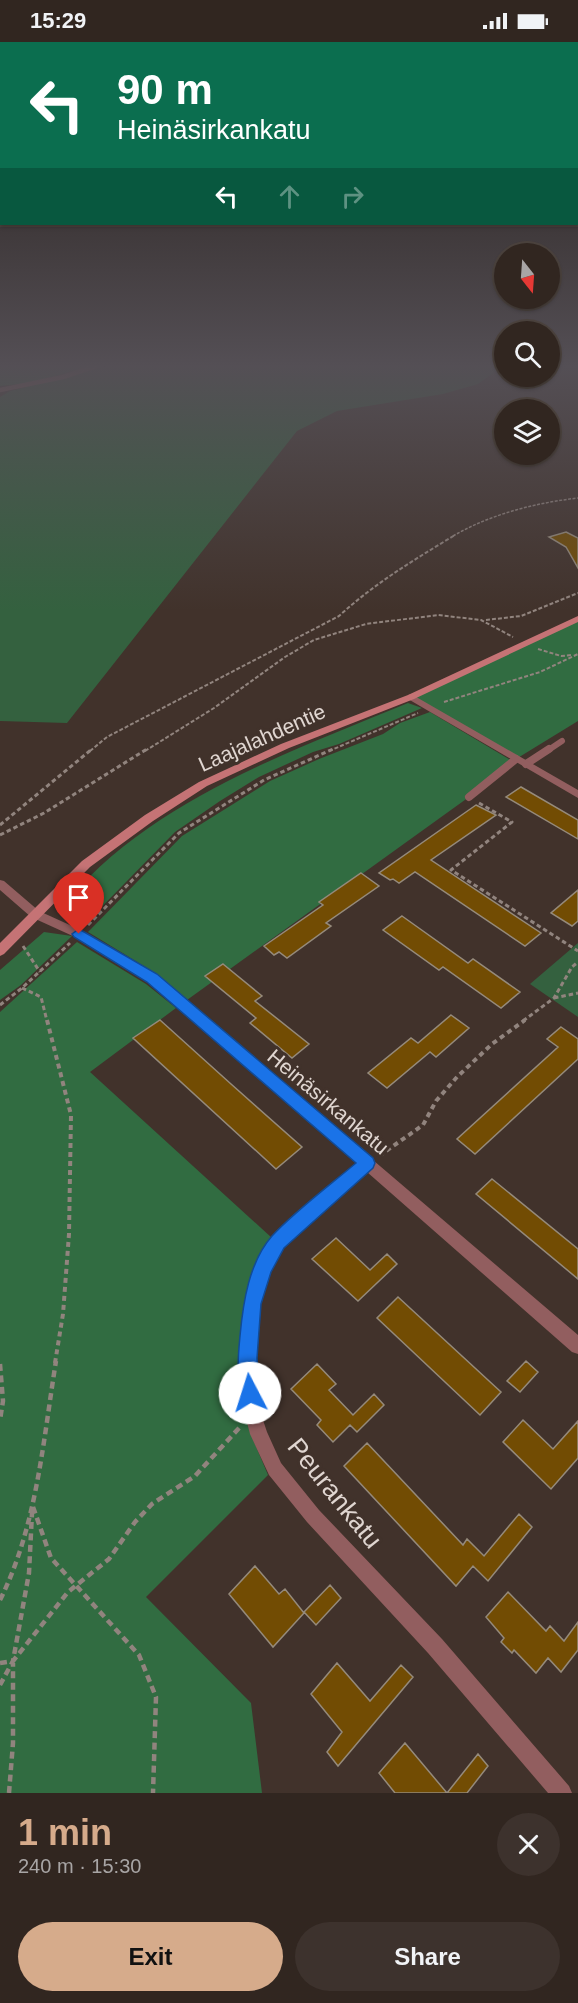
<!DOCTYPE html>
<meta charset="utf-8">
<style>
:root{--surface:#312620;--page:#3d322d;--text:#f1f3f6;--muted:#a8a5a5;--line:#4c433e;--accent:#d6ab8b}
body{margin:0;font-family:Arial,sans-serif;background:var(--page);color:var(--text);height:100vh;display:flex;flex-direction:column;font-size:22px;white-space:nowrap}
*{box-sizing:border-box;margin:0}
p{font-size:20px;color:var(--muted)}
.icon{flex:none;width:33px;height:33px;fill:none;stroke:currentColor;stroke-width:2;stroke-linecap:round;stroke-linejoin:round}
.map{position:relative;height:1751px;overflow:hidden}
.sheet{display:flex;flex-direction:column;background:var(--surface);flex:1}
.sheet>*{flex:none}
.top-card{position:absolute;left:0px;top:0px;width:579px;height:183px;box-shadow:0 2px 4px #0004,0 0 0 2px var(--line);background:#0b6e4f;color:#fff;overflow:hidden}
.needle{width:39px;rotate:163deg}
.controls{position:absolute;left:494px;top:201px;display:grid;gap:12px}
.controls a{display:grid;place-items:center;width:66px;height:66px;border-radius:50%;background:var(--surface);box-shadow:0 2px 4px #0004,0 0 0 2px var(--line);font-size:30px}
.pin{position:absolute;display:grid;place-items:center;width:51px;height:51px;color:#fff;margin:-62px -26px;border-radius:50% 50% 50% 0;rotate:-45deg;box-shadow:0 0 6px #0007}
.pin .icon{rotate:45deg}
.me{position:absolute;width:66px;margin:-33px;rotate:355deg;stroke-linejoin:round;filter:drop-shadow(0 0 4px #0008)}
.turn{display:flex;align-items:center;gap:21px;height:126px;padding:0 18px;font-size:27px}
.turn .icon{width:78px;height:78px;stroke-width:2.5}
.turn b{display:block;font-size:42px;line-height:51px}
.lanes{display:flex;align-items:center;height:57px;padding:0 18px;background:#0003;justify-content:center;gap:30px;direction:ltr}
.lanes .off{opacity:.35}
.round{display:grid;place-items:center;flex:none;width:63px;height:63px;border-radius:32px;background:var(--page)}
.head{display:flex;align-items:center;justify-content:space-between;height:102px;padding:0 18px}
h1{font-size:36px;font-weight:600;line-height:45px;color:var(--accent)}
.action{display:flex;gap:12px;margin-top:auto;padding:12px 18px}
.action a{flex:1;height:69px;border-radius:36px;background:var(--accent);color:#111;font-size:24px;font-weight:600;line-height:69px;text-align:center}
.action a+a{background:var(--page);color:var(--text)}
.status{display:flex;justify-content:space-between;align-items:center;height:42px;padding:0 30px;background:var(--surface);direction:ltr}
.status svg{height:16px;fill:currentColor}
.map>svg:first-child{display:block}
</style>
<div class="status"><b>15:29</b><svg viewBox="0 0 49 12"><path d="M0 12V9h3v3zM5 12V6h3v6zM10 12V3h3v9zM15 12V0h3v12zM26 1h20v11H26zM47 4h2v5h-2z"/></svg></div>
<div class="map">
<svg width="578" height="1751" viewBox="0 0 578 1751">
<rect width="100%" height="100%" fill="#41322b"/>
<!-- green -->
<path fill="#34613f" d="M108 324H503L478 342 443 352 337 369 297 389 67 681 0 679V355L10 349Z
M578 901V975L530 942Z"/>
<!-- forest -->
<path fill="#316c41" d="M0 324H90L31 341 0 344Z
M578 577V679L516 717 411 655Z
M408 661 422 666 339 702 313 710 259 735 220 759 175 790 80 887 58 870C143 761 285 712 408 661Z
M430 670 512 719 469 755 187 958 157 932 88 890 182 794 270 739 319 717 383 692 400 681Z
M44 890 72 894 21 943 0 958V928Z
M77 900 146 942 176 966 90 1030 272 1196 256 1224 246 1262 252 1395 268 1433 146 1555 251 1661 262 1751H0V970Z"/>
<!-- building -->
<path fill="#724c03" stroke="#958a7b" stroke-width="1.5" d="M566 490 578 496V526L566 505 549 495Z
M521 745 578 778V797L506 755Z
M476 763 496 773 431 818 541 891 525 904 415 830 399 841 393 837 390 838 379 831Z
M361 831 379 844 326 881 331 884 287 916 279 910 274 913 264 904 323 863 319 860Z
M578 848V879L572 884 551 871Z
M402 874 468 921 473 917 520 950 501 966 443 925 439 928 383 888Z
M223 922 262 954 255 959 309 1002 292 1016 250 981 256 976 205 934Z
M451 973 469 986 436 1015 430 1010 387 1046 368 1031 411 996 418 1001Z
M160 978 231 1042 302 1105 276 1127 133 996Z
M561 985 578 997V1017L475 1112 457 1097 558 1005 547 997Z
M492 1137 578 1207V1237L476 1152Z
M336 1196 370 1228 387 1212 397 1222 358 1259 312 1217Z
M398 1255 501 1350 480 1373 377 1276Z
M526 1319 538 1330 520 1350 507 1339Z
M317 1322 336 1342 329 1348 353 1373 374 1352 384 1363 357 1390 350 1383 333 1400 317 1383 321 1378 291 1347Z
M523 1378 553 1407 578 1379V1416L551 1447 503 1400Z
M367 1401 463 1503 467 1497 484 1514 519 1472 532 1485 488 1539 473 1524 456 1544 344 1424Z
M255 1524 279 1552 285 1547 304 1571 273 1605 229 1552Z
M330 1543 341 1556 316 1583 304 1570Z
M508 1550 546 1589 550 1584 564 1599 578 1580V1608L561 1630 548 1616 536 1631 514 1608 512 1611 501 1600 504 1596 486 1575Z
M337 1621 370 1659 401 1623 413 1635 338 1724 327 1710 342 1690 311 1652Z
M405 1701 447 1751H395L379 1731Z
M478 1712 488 1724 467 1751H447Z"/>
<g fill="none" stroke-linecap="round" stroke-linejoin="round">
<!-- path-far4 -->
<path stroke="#91847e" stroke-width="1.5" stroke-dasharray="3 1.5" stroke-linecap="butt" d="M453 494C491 472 535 461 578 456"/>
<!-- path-far3 -->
<path stroke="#91847e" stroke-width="2" stroke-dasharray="4 2" stroke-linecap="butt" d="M486 578 521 574 578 551
M538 607 561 614 572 613
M444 660 540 630 578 612
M90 709 107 695 339 574C375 541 414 518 455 493
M145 709 214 666 285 615 314 598 366 582 438 573 481 578 513 595
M329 709 418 671"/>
<!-- path-far2 -->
<path stroke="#91847e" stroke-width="3" stroke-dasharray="4.5 3" stroke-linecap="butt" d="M479 761 512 780 451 828 578 909
M0 783 92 707
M0 793 44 771 147 707
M88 883 179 791 264 738 333 707
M23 904 40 930
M22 946 41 955 47 979
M554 956 578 951
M0 963 22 946 70 901
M523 979 554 956 572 925 578 920"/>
<!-- path-far1 -->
<path stroke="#91847e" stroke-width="4" stroke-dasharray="5 4" stroke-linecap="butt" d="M47 978 71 1073 69 1192 63 1272 55 1321
M379 1114 423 1083 436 1059 457 1035 492 1002 525 978"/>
<!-- path -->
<path stroke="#91847e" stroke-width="4.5" stroke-dasharray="7 4.5" stroke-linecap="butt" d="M0 1322 3 1359 0 1378
M33 1465 51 1516 139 1613 156 1655 153 1751
M0 1558C37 1484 43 1399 56 1319
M0 1621 13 1619 68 1550 109 1517 135 1480 152 1462 195 1434 240 1385
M0 1643 13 1619 29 1531 32 1471
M9 1751 13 1701V1621"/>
<!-- lane-far2 -->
<path stroke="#925e5f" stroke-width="4.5" d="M0 348 63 335 96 324"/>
<!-- lane-far1 -->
<path stroke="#925e5f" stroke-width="6" d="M547 709 562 699"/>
<!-- lane -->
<path stroke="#925e5f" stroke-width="8" d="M526 722 549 707
M469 755 516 717"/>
<!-- street -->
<path fill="#925e5f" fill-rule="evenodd" d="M411 652 578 748V756L408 657V653Z
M0 838 4 839 39 869 83 889 156 933 578 1293V1312L572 1310 367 1130 282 1206 270 1229 260 1262 255 1316 260 1369 267 1390 281 1421 319 1468 442 1597 569 1744 572 1751H548L428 1611 307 1480 269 1433 250 1392 244 1369 239 1316 244 1262 255 1227 272 1196 356 1121 148 939 75 895 31 875 0 848Z"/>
<!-- secondary -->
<path fill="#c57375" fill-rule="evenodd" d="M578 574V580L414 657 289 706 207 744 153 779 90 825 4 912 0 914V901L82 819 145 773 199 740 281 702 408 653Z"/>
</g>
<!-- sky -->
<linearGradient id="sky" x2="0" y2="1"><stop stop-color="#241c18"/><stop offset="0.57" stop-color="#544f55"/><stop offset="1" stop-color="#544f55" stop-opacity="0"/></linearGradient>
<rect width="578" height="569" fill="url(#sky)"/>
<!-- route -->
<path fill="#1a73e8" stroke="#114b97" stroke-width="1.5" d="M79 887 157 932 373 1116 375 1121 373 1126 284 1206 271 1230 261 1262 257 1316 260 1351 257 1358 250 1361 243 1358C236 1339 238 1314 240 1294 243 1261 249 1220 272 1194 294 1170 330 1143 356 1121L147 940 74 895 72 892Z"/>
<g text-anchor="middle" stroke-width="6" stroke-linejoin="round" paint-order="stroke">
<!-- street labels -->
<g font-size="21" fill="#e0d6d1" stroke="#41322b">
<text transform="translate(262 696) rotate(-24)" y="7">Laajalahdentie</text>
<text transform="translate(328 1060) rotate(40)" y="7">Heinäsirkankatu</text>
</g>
<!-- near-street labels -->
<g font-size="26" fill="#e0d6d1" stroke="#41322b">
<text transform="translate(335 1451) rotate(51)" y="9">Peurankatu</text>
</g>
</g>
</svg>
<div class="controls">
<a><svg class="needle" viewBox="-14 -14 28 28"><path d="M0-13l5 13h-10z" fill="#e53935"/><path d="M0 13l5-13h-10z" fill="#a8a5a5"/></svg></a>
<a><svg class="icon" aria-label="search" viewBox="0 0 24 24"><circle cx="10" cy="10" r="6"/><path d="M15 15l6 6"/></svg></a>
<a><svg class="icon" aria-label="layers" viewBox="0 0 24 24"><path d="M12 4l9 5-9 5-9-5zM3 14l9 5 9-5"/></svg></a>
</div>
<div class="pin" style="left:79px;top:892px;background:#d93025"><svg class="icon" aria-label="arrive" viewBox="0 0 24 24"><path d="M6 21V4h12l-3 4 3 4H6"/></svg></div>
<svg class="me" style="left:250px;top:1351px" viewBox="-20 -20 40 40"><circle r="19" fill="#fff"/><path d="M0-13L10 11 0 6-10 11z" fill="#1a73e8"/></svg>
<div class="top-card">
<div class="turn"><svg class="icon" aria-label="left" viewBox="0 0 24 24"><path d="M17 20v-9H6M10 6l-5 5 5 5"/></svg><div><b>90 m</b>Heinäsirkankatu</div></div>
<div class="lanes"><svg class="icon" aria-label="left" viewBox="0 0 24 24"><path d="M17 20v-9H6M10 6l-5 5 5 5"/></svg><svg class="icon off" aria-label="ahead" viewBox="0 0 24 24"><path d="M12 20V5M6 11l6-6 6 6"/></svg><svg class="icon off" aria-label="right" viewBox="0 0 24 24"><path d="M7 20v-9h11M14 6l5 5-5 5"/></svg></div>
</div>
</div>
<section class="sheet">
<div class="head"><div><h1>1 min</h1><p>240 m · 15:30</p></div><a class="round"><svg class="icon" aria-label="close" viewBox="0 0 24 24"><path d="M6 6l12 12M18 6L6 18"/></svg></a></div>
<div class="action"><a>Exit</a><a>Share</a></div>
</section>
